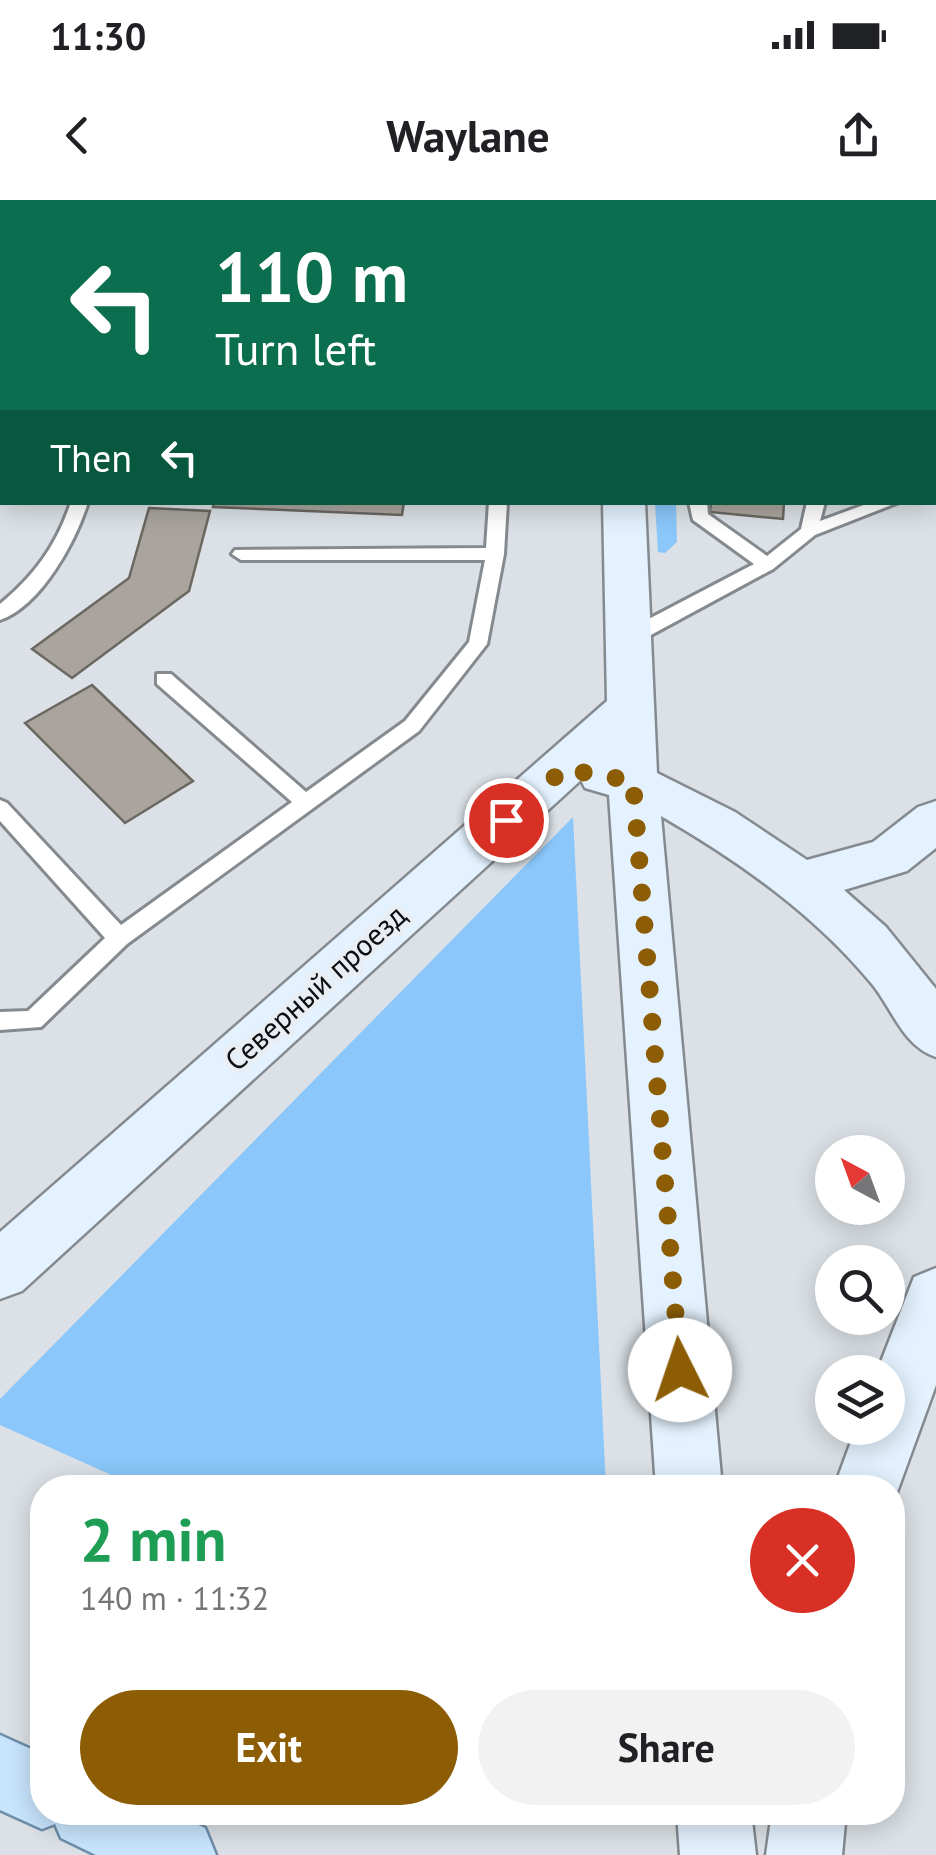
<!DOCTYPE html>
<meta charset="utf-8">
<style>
:root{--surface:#fff;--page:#f2f2f2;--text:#202124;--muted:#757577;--accent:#8d5d06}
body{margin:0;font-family:"PT Sans",sans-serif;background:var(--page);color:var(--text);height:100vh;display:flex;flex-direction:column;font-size:38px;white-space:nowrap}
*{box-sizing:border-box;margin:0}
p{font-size:32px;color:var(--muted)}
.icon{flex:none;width:55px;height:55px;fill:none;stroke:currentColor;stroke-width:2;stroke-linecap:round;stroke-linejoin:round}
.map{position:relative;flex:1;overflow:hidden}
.panel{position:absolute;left:30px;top:1275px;width:875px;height:350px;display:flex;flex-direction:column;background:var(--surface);border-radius:40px;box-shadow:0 5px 25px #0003}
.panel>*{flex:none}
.hud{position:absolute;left:0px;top:0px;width:938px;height:305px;box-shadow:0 5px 25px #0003;background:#0b6e4f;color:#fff;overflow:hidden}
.needle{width:65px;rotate:319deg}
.fabs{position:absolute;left:815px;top:935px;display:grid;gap:20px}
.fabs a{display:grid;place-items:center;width:90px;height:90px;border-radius:50%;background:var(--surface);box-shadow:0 5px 25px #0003;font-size:50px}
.pin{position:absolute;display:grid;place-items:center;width:85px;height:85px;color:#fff;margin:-42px;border:5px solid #fff;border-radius:50%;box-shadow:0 2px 10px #0007}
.me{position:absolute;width:110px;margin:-55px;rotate:356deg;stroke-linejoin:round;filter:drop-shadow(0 0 8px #0008)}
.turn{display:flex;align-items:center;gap:35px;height:210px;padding:0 50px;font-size:45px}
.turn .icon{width:130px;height:130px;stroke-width:2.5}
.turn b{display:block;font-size:70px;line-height:85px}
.then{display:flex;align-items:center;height:95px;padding:0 50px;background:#0003;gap:20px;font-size:38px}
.round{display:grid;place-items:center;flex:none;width:105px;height:105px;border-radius:52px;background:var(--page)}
.overview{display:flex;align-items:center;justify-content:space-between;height:170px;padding:0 50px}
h1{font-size:60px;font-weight:700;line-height:75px;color:#1e9e55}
.primary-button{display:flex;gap:20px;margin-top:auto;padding:20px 50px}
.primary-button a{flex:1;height:115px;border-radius:60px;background:var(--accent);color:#fff;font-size:40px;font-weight:700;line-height:115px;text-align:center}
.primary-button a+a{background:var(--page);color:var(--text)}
.status{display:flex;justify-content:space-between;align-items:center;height:70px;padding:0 50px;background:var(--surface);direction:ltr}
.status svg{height:28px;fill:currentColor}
header{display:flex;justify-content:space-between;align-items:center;height:130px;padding:0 50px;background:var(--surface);font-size:45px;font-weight:700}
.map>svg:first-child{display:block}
</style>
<div class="status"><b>11:30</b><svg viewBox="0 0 49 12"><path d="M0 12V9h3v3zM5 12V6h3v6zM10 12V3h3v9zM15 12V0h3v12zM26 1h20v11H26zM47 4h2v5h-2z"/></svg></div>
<header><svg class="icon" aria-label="back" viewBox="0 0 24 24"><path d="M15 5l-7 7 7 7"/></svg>Waylane<svg class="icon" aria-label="share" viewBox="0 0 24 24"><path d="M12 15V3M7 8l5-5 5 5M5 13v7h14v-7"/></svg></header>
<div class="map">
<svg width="936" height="1655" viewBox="0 0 936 1655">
<rect width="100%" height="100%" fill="#dbe1e6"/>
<!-- green -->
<path fill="#8bc7fa" d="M655 303H676L677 342 665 353 658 352Z
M573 617 606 1287H138L0 1225V1199Z"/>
<!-- building -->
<path fill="#a9a49e" stroke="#6b6761" stroke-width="2.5" d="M371 0H465L371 2Z
M214 302H404L402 315 213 307Z
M711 302H784L783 319 710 312Z
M149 308 210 311 189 391 72 478 32 449 129 378Z
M92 485 193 581 125 623 25 523Z"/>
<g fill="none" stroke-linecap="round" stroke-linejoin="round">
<defs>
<path id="lane" d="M142 0H156V2H142Z
M324 0H338V2H324Z
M502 0H516V2H502Z
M2 161V172L0 173V162Z
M935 266H936V277H935Z
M71 302H88C76 341 41 406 0 420V404C34 376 57 345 71 302Z
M489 302H507L504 354 487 444 419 531 127 744 41 827 0 830V812L28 811 105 738 0 621V600L7 603 121 725 292 602 157 484V474H171L306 592 405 521 469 442 485 360H241L232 354 235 350 486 348Z
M689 302H707L708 314 767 356 801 329 807 302H825L820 321 872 302H899L815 335 773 369 636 443H622V433L754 364 693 320Z"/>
<path id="secondary" d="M594 0H628V2H594Z
M603 302H645L657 573 735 612 807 660 873 642 918 607 936 601V648L907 671 844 690 886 727 936 789V857C903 846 893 810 872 784 814 714 739 661 661 616L722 1288H656L609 595 585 588 581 580 22 1091 0 1099V1032L607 501Z
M936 1068V1185L892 1306V1288H834L856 1228H888V1172H877L914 1077Z
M677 1612H751L756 1655H680Z
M772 1612H846L842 1655H766Z"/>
<path id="primary" d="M0 1535 42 1554V1612H171L205 1628 216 1655H96L61 1638 55 1624 42 1629 0 1610Z"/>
</defs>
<!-- lane casing -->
<use href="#lane" stroke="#858a8f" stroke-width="6"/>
<!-- secondary casing -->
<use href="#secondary" stroke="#858a8f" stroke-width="5"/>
<!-- primary casing -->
<use href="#primary" stroke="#6e8ea9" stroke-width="5"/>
<!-- lane -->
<use href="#lane" fill="#fff" fill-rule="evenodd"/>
<!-- secondary -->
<use href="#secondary" fill="#e3f2fe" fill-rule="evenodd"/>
<!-- primary -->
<use href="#primary" fill="#c8e5fd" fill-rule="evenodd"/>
</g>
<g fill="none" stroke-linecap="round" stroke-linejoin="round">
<!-- route -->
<path stroke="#8d5d06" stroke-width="18" stroke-dasharray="0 32.4" d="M506 620 564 569 633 581 680 1170"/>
</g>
<g text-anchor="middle" stroke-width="9" stroke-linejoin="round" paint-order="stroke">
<!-- street labels -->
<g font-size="30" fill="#0c0e10" stroke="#e8eef4">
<text transform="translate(316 788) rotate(-42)" y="10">Северный проезд</text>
</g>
</g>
</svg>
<div class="fabs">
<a><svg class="needle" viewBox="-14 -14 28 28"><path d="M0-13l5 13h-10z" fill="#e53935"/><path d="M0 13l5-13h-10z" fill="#757577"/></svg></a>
<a><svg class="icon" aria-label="search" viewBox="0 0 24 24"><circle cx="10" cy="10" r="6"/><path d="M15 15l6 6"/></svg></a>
<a><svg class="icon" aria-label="layers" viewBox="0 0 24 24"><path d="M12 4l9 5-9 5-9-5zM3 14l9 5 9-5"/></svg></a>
</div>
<div class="pin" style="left:506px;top:620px;background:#d93025"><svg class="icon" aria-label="arrive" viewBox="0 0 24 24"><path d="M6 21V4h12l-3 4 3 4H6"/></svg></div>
<svg class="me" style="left:680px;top:1170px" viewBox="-20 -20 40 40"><circle r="19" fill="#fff"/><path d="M0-13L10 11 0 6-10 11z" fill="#8d5d06"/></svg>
<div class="hud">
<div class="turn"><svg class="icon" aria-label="left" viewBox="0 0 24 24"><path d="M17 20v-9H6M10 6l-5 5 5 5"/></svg><div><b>110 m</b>Turn left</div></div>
<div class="then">Then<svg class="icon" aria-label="left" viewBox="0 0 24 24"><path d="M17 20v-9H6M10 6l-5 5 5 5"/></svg></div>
</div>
<section class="panel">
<div class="overview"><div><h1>2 min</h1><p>140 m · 11:32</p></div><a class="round" style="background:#d93025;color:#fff"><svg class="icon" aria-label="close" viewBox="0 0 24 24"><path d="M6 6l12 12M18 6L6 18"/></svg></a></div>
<div class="primary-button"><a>Exit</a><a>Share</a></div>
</section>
</div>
